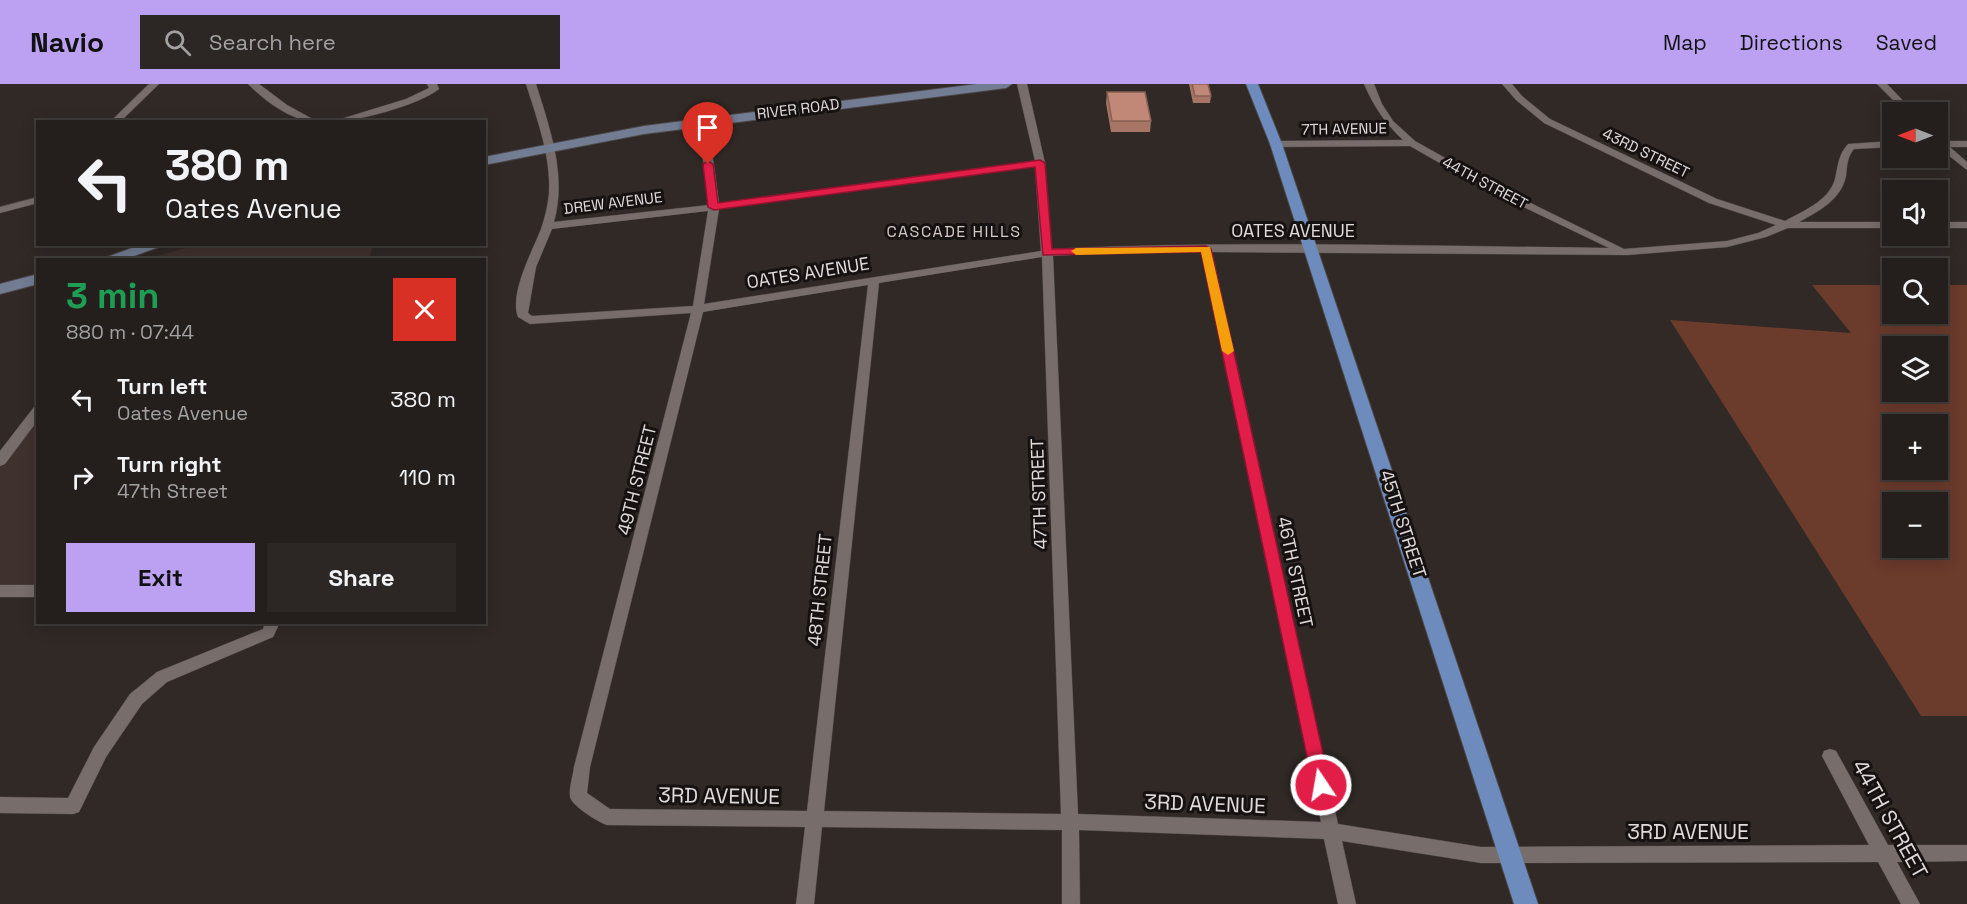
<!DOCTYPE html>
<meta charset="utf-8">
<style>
:root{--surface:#241f1c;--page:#2c2725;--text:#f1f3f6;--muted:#a3a2a3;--line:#413d3b;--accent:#bca0f2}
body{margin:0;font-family:"Space Grotesk",sans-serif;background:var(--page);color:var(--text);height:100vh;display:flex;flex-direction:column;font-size:22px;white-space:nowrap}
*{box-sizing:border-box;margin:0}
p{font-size:20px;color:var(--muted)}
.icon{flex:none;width:33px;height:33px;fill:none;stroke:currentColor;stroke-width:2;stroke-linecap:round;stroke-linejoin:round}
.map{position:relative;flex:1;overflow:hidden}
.details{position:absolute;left:36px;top:174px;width:450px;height:366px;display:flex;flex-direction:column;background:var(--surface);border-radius:0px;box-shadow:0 3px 15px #0003,0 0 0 2px var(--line)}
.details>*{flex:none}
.hud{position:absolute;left:36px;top:36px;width:450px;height:126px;border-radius:0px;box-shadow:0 3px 15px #0003,0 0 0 2px var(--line);background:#241f1c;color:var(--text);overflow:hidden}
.needle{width:39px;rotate:270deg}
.fabs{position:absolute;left:1882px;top:18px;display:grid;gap:12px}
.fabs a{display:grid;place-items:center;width:66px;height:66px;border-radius:0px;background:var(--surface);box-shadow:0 3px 15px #0003,0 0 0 2px var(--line);font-size:30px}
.pin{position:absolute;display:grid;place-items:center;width:51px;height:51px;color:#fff;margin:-62px -26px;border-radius:50% 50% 50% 0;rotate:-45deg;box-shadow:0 0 6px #0007}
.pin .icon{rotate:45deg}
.me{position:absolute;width:66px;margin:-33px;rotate:348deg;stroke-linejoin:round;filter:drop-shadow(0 0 4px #0008)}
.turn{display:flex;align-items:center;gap:21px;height:126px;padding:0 30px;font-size:27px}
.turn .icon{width:78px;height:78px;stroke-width:2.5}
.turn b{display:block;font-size:42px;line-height:51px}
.round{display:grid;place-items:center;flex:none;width:63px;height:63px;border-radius:0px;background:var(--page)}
.summary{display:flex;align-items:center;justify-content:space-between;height:102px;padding:0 30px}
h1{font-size:36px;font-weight:700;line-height:45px;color:#1e9e55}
.button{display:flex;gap:12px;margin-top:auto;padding:12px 30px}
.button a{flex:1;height:69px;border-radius:0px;background:var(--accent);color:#111;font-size:24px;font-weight:700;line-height:69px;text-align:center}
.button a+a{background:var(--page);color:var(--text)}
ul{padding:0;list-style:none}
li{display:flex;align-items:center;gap:18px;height:78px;padding:0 30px}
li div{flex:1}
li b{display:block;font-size:22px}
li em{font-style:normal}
header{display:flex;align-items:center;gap:36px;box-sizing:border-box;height:84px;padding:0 30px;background:var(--accent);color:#111}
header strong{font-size:28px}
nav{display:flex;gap:33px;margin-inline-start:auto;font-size:21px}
.search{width:420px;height:54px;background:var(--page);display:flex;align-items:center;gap:15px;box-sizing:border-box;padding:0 21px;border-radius:0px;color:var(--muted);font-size:22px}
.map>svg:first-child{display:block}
</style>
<header>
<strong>Navio</strong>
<div class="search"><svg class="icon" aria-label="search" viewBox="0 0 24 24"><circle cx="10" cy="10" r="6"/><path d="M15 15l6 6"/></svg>Search here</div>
<nav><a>Map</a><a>Directions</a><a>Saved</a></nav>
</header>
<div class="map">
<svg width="1967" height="820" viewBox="0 0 1967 820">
<rect width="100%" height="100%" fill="#302926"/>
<!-- built -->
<path fill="#3f312e" d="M200 160H373V161L369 175H146Z
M37 333V504H0V383Z"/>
<!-- green -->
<path fill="#6b3b2c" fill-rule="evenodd" d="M1812 201H1893V230H1938V201H1967V632H1921L1670 236 1851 249ZM1893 262H1938V308H1893ZM1938 340V386H1893V340ZM1938 418V464H1893V418Z"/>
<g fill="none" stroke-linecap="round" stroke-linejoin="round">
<defs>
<path id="street" d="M149 0H159L120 38H110Z
M248 0H259L287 21 318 38C293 38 266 18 248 0Z
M427 0H437L439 5C419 21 356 38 331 38L406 15 429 4Z
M526 0H536C550 45 567 91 554 138L709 121 698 38 703 35 708 38 719 119 1035 77 1017 0H1027L1045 79 1052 165C1238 156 1424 162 1609 164L1480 102 1410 62 1276 63 1271 60 1276 57 1403 56C1385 39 1374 23 1364 0H1374L1382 20 1393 37 1415 57 1488 98 1624 165 1727 157 1758 149 1776 141 1709 119 1544 39 1516 16 1502 0H1512L1522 12 1550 35 1717 115 1785 137C1803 127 1829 117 1835 95 1838 82 1838 71 1848 60L1893 57V63L1854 65C1847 73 1847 82 1846 92 1841 116 1819 127 1799 138H1893V144H1788L1766 153 1727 163 1627 171 1212 168 1338 740 1481 763 1869 761 1822 672 1824 667 1830 665 1836 667 1888 761H1967V777L1897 778 1920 820H1901L1878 778 1481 779 1342 757 1356 820H1338L1324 755 1079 746 1080 820H1062V746L822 743 814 820H796L805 743 607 741C598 738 570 721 570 712 569 703 573 692 574 683L691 229 530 240 518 233C509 209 533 166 541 145 545 133 548 121 549 109 551 72 537 35 526 0ZM1035 83 1041 167 704 220 719 125ZM708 127 693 222 532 232 528 229 536 183 552 145ZM1128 168H1201L1321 738 1078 730 1053 172ZM1042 173 1061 730 824 727 879 199ZM868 201 807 727 610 725 587 709 590 683 703 228Z
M1877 0H1887L1914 28H1905Z
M1938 54 1944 57H1967V63H1950L1967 78V86L1938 63Z
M38 113V119L0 129V123Z
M1938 138H1967V144H1938Z
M38 322V336L5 380 0 382V367L34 323Z
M0 501H38V513H0Z
M265 538H280L273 553 167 598 142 620 106 673 79 728 73 730 0 729V713L68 714 94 663 130 610 157 588 263 545Z"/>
<path id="secondary" d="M977 0H1012L1006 4 644 50 484 81V73L644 42Z
M143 160H167L123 176H99Z
M38 190V200L0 210V200Z"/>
<path id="primary" d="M1246 0H1258L1282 60 1538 820H1514L1270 60Z"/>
</defs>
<!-- street casing -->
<use href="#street" stroke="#4c4644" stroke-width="1"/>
<!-- secondary casing -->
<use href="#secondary" stroke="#4c4644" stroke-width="2"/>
<!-- primary casing -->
<use href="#primary" stroke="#4c4644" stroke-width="2"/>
<!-- street -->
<use href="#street" fill="#776e6b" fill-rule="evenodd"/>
<!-- secondary -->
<use href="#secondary" fill="#727d94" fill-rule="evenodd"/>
<!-- primary -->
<use href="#primary" fill="#6d8bbc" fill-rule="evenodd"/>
</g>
<!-- wall -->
<path fill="#a67566" d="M1189 0H1208L1211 12 1210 19H1193Z
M1107 8 1151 37 1150 48H1111L1106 19Z"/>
<!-- building -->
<path fill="#c18877" stroke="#875f53" stroke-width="1.5" d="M1192 0H1208L1211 12H1195Z
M1107 8H1145L1151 37H1112Z"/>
<!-- route -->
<path fill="#e11d48" stroke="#92132f" stroke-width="1.5" d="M1040 76 1045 79 1052 165 1206 162 1211 165 1330 701 1327 706 1321 709 1315 706 1313 701 1201 168 1043 171 1035 83 714 126 708 123 703 80 708 77 713 80 718 119Z"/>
<!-- slow -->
<path fill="#f59e0b" d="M1210 163 1234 267 1228 271 1222 267 1201 168 1076 171 1071 167 1076 164Z"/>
<g text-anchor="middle" stroke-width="6" stroke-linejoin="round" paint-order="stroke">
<!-- far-street labels -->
<g font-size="15" fill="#e1dbda" stroke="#161211">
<text transform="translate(798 25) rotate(-7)" y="5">RIVER ROAD</text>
<text transform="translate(1344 45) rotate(-1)" y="5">7TH AVENUE</text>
<text transform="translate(1646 69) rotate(26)" y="5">43RD STREET</text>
<text transform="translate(1485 99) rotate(28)" y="5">44TH STREET</text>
<text transform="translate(613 119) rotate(-7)" y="5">DREW AVENUE</text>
</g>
<!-- far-neighbourhood labels -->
<g font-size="16" letter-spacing="1.5" fill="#d3c9c6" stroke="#161211">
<text x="954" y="153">CASCADE HILLS</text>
</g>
<!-- street labels -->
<g font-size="18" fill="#e1dbda" stroke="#161211">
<text x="1293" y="153">OATES AVENUE</text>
<text transform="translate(808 189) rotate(-9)" y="6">OATES AVENUE</text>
<text transform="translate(637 396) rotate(-76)" y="6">49TH STREET</text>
<text transform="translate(1039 410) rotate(-92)" y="6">47TH STREET</text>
<text transform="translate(1403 440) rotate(72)" y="6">45TH STREET</text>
<text transform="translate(1295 488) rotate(78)" y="6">46TH STREET</text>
<text transform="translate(820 506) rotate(-84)" y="6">48TH STREET</text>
</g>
<!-- near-street labels -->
<g font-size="21" fill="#e1dbda" stroke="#161211">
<text transform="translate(719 712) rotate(1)" y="7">3RD AVENUE</text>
<text transform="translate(1205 720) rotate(2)" y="7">3RD AVENUE</text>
<text transform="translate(1890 735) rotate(61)" y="7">44TH STREET</text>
<text x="1688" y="755">3RD AVENUE</text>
</g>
</g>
</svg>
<div class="fabs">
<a><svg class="needle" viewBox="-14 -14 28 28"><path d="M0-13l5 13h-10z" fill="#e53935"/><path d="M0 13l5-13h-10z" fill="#a3a2a3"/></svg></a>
<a><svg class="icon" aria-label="sound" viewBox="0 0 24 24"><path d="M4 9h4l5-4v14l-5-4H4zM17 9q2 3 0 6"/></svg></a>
<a><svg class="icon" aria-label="search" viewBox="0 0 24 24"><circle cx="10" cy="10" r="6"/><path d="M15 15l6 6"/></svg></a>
<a><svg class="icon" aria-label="layers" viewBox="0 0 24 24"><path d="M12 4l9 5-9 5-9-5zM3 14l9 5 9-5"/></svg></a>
<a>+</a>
<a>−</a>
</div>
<div class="pin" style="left:708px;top:80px;background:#d93025"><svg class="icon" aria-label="arrive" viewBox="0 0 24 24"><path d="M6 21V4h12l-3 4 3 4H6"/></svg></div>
<svg class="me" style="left:1321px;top:701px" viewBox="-20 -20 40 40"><circle r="17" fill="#e11d48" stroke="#fff" stroke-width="3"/><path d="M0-11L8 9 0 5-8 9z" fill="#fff"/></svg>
<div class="hud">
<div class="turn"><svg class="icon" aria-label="left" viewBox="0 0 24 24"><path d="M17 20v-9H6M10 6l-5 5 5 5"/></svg><div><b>380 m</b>Oates Avenue</div></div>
</div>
<section class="details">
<div class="summary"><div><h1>3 min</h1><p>880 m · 07:44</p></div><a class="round" style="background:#d93025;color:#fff"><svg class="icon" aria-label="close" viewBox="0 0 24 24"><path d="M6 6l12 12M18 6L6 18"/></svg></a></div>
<ul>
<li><svg class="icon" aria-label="left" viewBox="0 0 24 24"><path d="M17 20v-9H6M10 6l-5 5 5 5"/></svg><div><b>Turn left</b><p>Oates Avenue</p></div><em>380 m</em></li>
<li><svg class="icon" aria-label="right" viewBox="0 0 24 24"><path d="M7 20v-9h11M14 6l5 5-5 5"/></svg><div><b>Turn right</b><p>47th Street</p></div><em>110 m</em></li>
</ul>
<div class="button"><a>Exit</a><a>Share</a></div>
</section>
</div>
